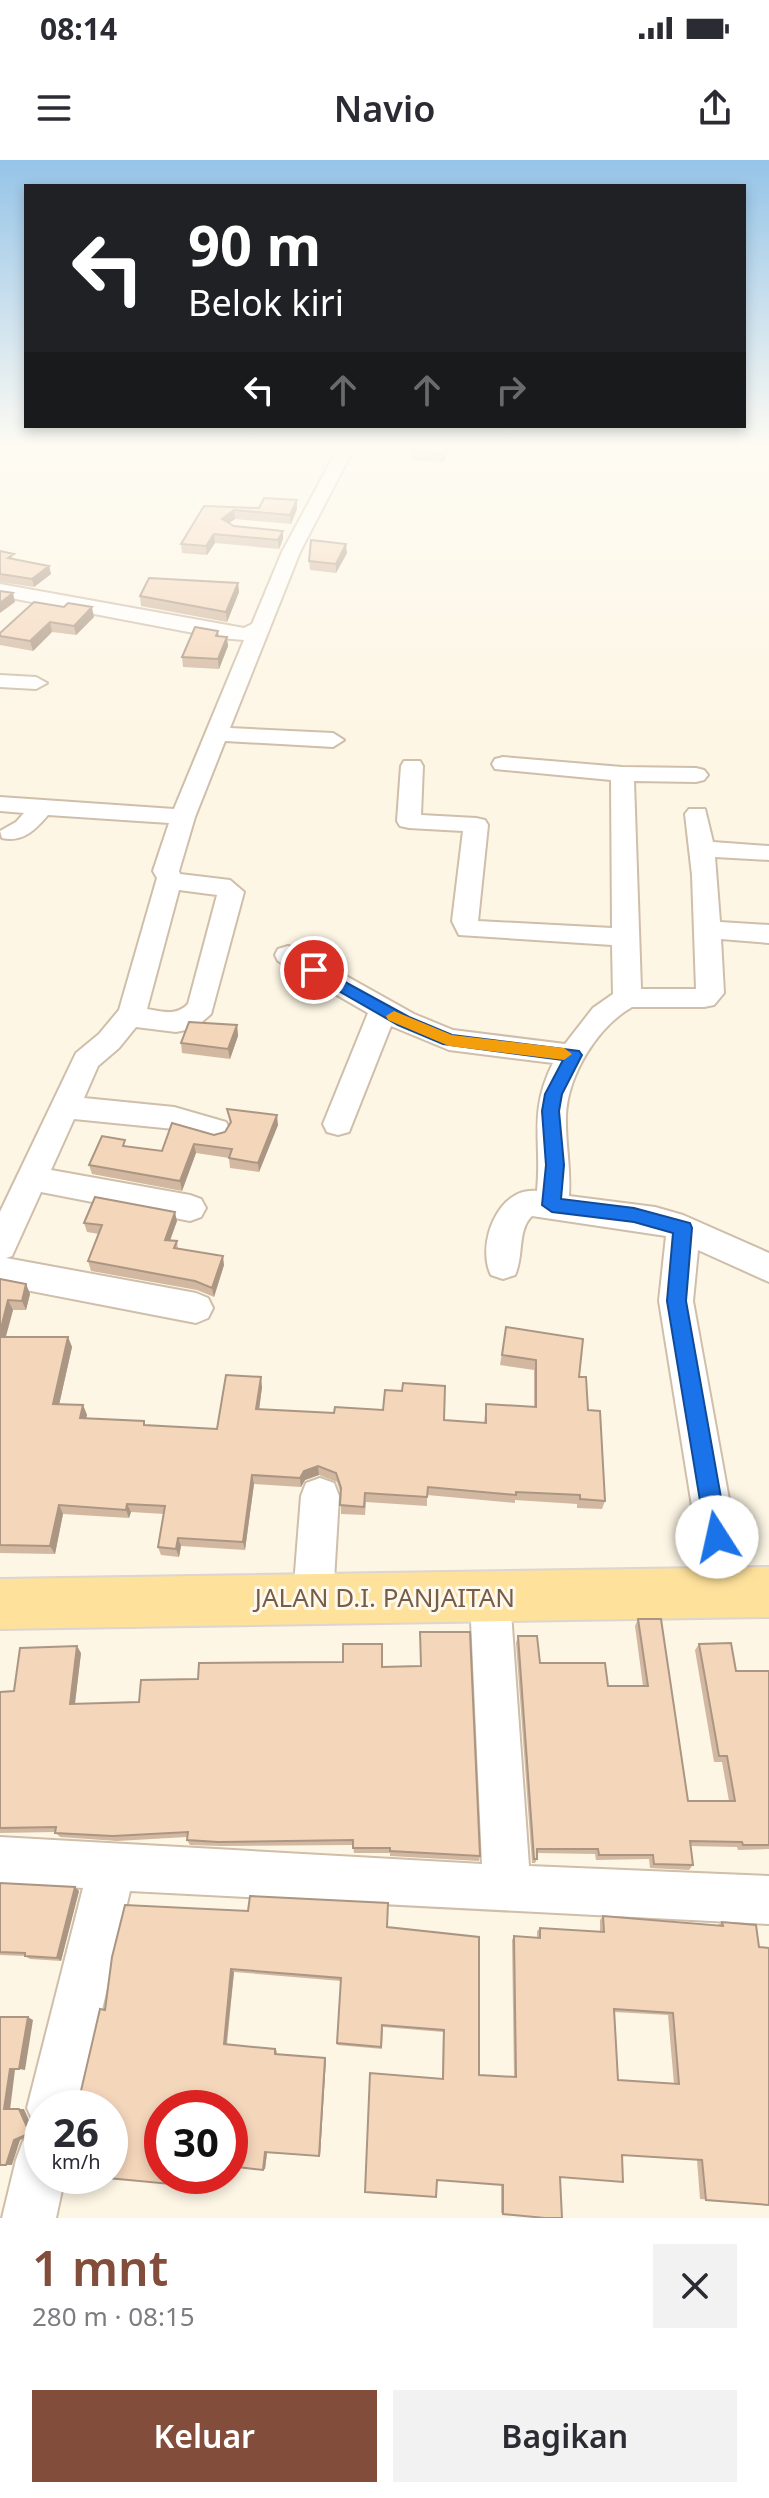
<!DOCTYPE html>
<html lang="id">
<meta charset="utf-8">
<style>
:root{--surface:#fff;--page:#f2f2f3;--text:#2b2b33;--muted:#7c7c81;--accent:#824e3b}
body{margin:0;font-family:"Noto Sans",sans-serif;background:var(--page);color:var(--text);height:100vh;display:flex;flex-direction:column;font-size:30px;white-space:nowrap}
*{box-sizing:border-box;margin:0}
p{font-size:26px;color:var(--muted)}
.icon{flex:none;width:44px;height:44px;fill:none;stroke:currentColor;stroke-width:2;stroke-linecap:round;stroke-linejoin:round}
.map{position:relative;height:2058px;overflow:hidden}
.side{display:flex;flex-direction:column;background:var(--surface);flex:1}
.side>*{flex:none}
.banner{position:absolute;left:24px;top:24px;width:722px;height:244px;border-radius:0px;box-shadow:0 4px 12px #0003;background:#202124;color:#fff;overflow:hidden}
.speed{position:absolute;left:24px;top:1930px;display:flex;gap:16px;font-size:40px;font-weight:700;text-align:center}
.speed>*{display:grid;place-content:center;width:104px;height:104px;border-radius:50%;background:var(--surface);box-shadow:0 4px 12px #0003;line-height:1}
.speed small{font-size:20px;font-weight:400}
.speed .limit{border:12px solid #d22;background:#fff;color:#111}
.pin{position:absolute;display:grid;place-items:center;width:68px;height:68px;color:#fff;margin:-34px;border:4px solid #fff;border-radius:50%;box-shadow:0 2px 8px #0007}
.me{position:absolute;width:88px;margin:-44px;rotate:350deg;stroke-linejoin:round;filter:drop-shadow(0 0 6px #0008)}
.turn{display:flex;align-items:center;gap:28px;height:168px;padding:0 32px;font-size:36px}
.turn .icon{width:104px;height:104px;stroke-width:2.5}
.turn b{display:block;font-size:56px;line-height:68px}
.lanes{display:flex;align-items:center;height:76px;padding:0 32px;background:#0003;justify-content:center;gap:40px;direction:ltr}
.lanes .off{opacity:.35}
.round{display:grid;place-items:center;flex:none;width:84px;height:84px;border-radius:0px;background:var(--page)}
.headline{display:flex;align-items:center;justify-content:space-between;height:136px;padding:0 32px}
h1{font-size:48px;font-weight:600;line-height:60px;color:var(--accent)}
.button{display:flex;gap:16px;margin-top:auto;padding:16px 32px}
.button a{flex:1;height:92px;border-radius:0px;background:var(--accent);color:#fff;font-size:32px;font-weight:600;line-height:92px;text-align:center}
.button a+a{background:var(--page);color:var(--text)}
.status{display:flex;justify-content:space-between;align-items:center;height:56px;padding:0 40px;background:var(--surface);direction:ltr}
.status svg{height:22px;fill:currentColor}
header{display:flex;justify-content:space-between;align-items:center;height:104px;padding:0 32px;background:var(--surface);font-size:36px;font-weight:600}
.map>svg:first-child{display:block}
</style>
<div class="status"><b>08:14</b><svg viewBox="0 0 49 12"><path d="M0 12V9h3v3zM5 12V6h3v6zM10 12V3h3v9zM15 12V0h3v12zM26 1h20v11H26zM47 4h2v5h-2z"/></svg></div>
<header><svg class="icon" aria-label="menu" viewBox="0 0 24 24"><path d="M4 6h16M4 12h16M4 18h16"/></svg>Navio<svg class="icon" aria-label="share" viewBox="0 0 24 24"><path d="M12 15V3M7 8l5-5 5 5M5 13v7h14v-7"/></svg></header>
<div class="map">
<svg width="769" height="2058" viewBox="0 0 769 2058">
<rect width="100%" height="100%" fill="#fdf6e5"/>
<g fill="none" stroke-linecap="round" stroke-linejoin="round">
<defs>
<path id="minor" d="M338 288H354L300 392 230 568 333 573 344 580 333 587 225 581 195 657 179 711 180 714 230 720 244 732 211 854 195 868 176 872 136 867 119 888 98 906 84 938 174 947 226 962 230 970 226 978 215 981 174 969 74 959 51 1010 190 1035 201 1039 206 1048 201 1057 190 1061 41 1032 12 1096 6 1098 196 1133 208 1138 213 1148 208 1158 196 1163 0 1125V1052L76 893 99 874 119 850 157 718 153 711 169 663 48 655C36 669 23 683 2 678L0 671 16 662 24 653 0 651V637L174 649 244 480 220 478 0 436V424L244 468 252 464 282 392ZM179 730 217 735 188 844C176 856 163 852 147 849Z
M0 515 36 517 47 523 36 529 0 527Z
M503 597 622 607 696 608 704 610 708 615 704 620 696 622 634 621 641 829H696L692 715 685 654 689 649H705L713 682 769 686V700L715 697 720 762 769 765V783L721 779 724 833 714 845 704 847H632C597 867 568 915 566 955 565 982 571 1008 569 1036L655 1047 683 1055 769 1093V1122L698 1090 693 1141 746 1433 740 1447 726 1453 712 1447 706 1433 659 1141 666 1076 532 1056C517 1070 524 1097 515 1115L503 1119 491 1115C476 1085 498 1026 537 1031 542 980 528 953 553 903L449 890 391 866 349 972 338 975 327 972 323 964 368 853 278 801 275 795 278 789 288 786 298 789 414 854 453 870 565 884 593 848 613 834 612 785 459 775 452 761 463 671 409 668 400 666 397 661 401 606 404 601H420L423 606 421 655 476 658 485 660 488 665 478 761 612 768 611 620 495 609 492 604 495 599Z
M320 1318 334 1323 339 1336 333 1438 327 1452 313 1458 299 1452 293 1438 301 1336 306 1323Z
M490 1418 504 1424 510 1438 529 1706 769 1716V1764L130 1731 79 1948H42V1969L35 1966 27 1948 83 1728 0 1723V1677L482 1704 470 1438 476 1424Z
M42 1974V2016H65L56 2058H2L16 2000 23 1981Z"/>
<path id="major" d="M769 1407V1457L0 1469V1419Z"/>
</defs>
<!-- minor casing -->
<use href="#minor" stroke="#cfbeaa" stroke-width="4"/>
<!-- major casing -->
<use href="#major" stroke="#dcd5d0" stroke-width="4"/>
<!-- minor -->
<use href="#minor" fill="#fff" fill-rule="evenodd"/>
<!-- major -->
<use href="#major" fill="#fee19b" fill-rule="evenodd"/>
</g>
<!-- wall -->
<path fill="#d2b8a1" fill-rule="evenodd" d="M449 288 443 302 413 300V292Z
M204 346 297 349 291 364 235 359 229 363 234 366 283 379 279 389 215 383 207 395 182 393 181 384Z
M0 391 15 399 49 406 51 414 34 427 0 422Z
M347 393 336 413 310 410 309 401Z
M238 423 239 432 227 462 141 446 140 436Z
M34 442 94 457 76 475 52 472 33 491 0 485V473Z
M218 471 219 476 228 486 219 509 183 507 182 497Z
M237 865 238 876 230 899 182 893 181 883Z
M227 949 278 965 259 1012 230 1008 229 998 196 993 182 1031 92 1014 89 1005 127 986 162 991 225 972 230 964Z
M177 1061 170 1080 177 1081 178 1089 224 1105 214 1137 197 1130 91 1111 88 1101 99 1074 87 1072 84 1063Z
M0 1119 26 1124 30 1134 26 1150H13L6 1177H68L72 1187 59 1245H83L87 1255 86 1258 145 1265 217 1269 262 1227 259 1249 484 1263 486 1244 534 1247V1210L500 1205 506 1167 579 1217 588 1250 605 1341 602 1349 577 1348V1344L515 1340V1343L427 1335V1346L366 1342 365 1355 341 1354V1334L337 1322 319 1315 305 1320 301 1327 254 1324 245 1390 181 1386 179 1397 161 1395 158 1387 164 1354 131 1352 129 1358 63 1354 55 1394 0 1393Z
M638 1459 688 1641H729L722 1602H714L695 1490 699 1484 736 1511H769V1689L738 1690 737 1687 690 1686 693 1705 689 1710 650 1708 649 1699 596 1700 595 1694 537 1693V1699L535 1703H532L516 1483 518 1476 540 1503 608 1526H643L635 1466Z
M420 1472 480 1696 479 1701 390 1696V1693H354L353 1685 221 1686 190 1685 187 1680V1677L117 1681 60 1677 55 1672 0 1673V1532L14 1531 81 1493 75 1544 139 1542 198 1519 382 1507 420 1506Z
M0 1723 79 1731 61 1801 30 1799 25 1796 0 1795Z
M250 1736 388 1743 387 1767 479 1777V1915L514 1917 512 1780 514 1776 537 1778V1771L540 1768 600 1772V1760L603 1756 717 1766 722 1762 756 1765 759 1787 769 1788V2045L700 2039 697 2000 622 1995 623 2022 560 2017 562 2058H545L501 2053V2025L437 2020 436 2037 365 2032 370 1913 442 1919 443 1872 383 1867 382 1889 337 1885 341 1821 234 1812 227 1885 275 1889 277 1891V1894L325 1898 326 1899 320 1996 267 1993 265 2009 230 2006V1948H162V2016H217L216 2028 86 2016H110V1948H73H77L100 1849 105 1850 112 1797 125 1745 248 1751ZM614 1852 668 1855 674 1924 618 1920Z"/>
<!-- shaded-wall -->
<path fill="#ab9683" d="M446 288H449L443 302V295Z
M297 340V349L291 364 290 355Z
M234 350 235 359 223 368 222 359Z
M283 371V379L279 389 278 380Z
M214 374 215 383 207 395 206 386Z
M346 384 347 393 336 413V404Z
M49 406 51 414 34 427 32 419Z
M238 423 239 432 227 462 226 452Z
M13 433 15 442 0 453V443Z
M92 447 94 457 76 475 74 466Z
M50 462 52 472 33 491 30 481Z
M227 477 228 486 219 509 218 499Z
M237 865 238 876 230 899 228 889Z
M277 955 278 965 259 1012 258 1003Z
M194 984 196 993 182 1031 180 1021Z
M175 1052 177 1061 167 1089 165 1080Z
M223 1096 224 1105 214 1137 212 1128Z
M26 1124 30 1134 26 1150 22 1141Z
M8 1140 13 1150 3 1186 0 1179V1172Z
M68 1177 72 1187 57 1254 53 1244Z
M261 1217 262 1227 258 1258 256 1249Z
M83 1245 87 1255 84 1267 80 1258Z
M318 1306 319 1315 305 1320 301 1327 300 1318 304 1311Z
M252 1315 254 1324 245 1390 243 1382Z
M127 1344 131 1352 129 1358 126 1350Z
M59 1345 63 1354 55 1394 50 1386Z
M178 1378 181 1386 179 1397 176 1389Z
M77 1486 81 1493 74 1551 70 1544Z
M75 1727 79 1731 61 1801 57 1798Z
M231 1809 234 1812 226 1886 224 1884Z
M28 1857 33 1860 25 1910 19 1909Z
M325 1898 326 1899 320 1996H319Z
M10 1909 15 1910 10 1950 4 1949Z
M19 1949H24L32 1967 40 1971 20 1980 12 2005H6L14 1980 27 1967Z
M265 1992 267 1993 265 2009 263 2010Z
M214 2016H217L216 2028H213Z"/>
<!-- building -->
<path fill="#f4d6bb" stroke="#ab9683" stroke-width="2" fill-rule="evenodd" d="M415 288H446L443 295 413 292Z
M264 338 297 340 290 355 234 350 222 359 234 366 283 371 278 380 214 374 206 386 181 384 204 346 259 348Z
M311 380 346 384 336 404 309 401Z
M0 391 14 394 8 398 49 406 32 419 0 414Z
M149 418 238 423 226 452 140 436Z
M0 431 13 433 0 443Z
M34 442 64 447 68 443 92 447 74 466 50 462 30 481 0 476V473Z
M195 467 218 471 216 476 227 477 218 499 182 497Z
M189 862 237 865 228 889 181 883Z
M227 949 277 955 258 1003 229 998 232 989 194 984 180 1021 89 1005 102 976 125 980 123 986 162 991 172 963 214 975 225 972 231 962Z
M95 1037 175 1052 165 1080 177 1081 174 1088 223 1096 212 1128 195 1121 88 1101 102 1065 84 1063Z
M0 1119 26 1124 22 1141 8 1140 0 1172Z
M506 1167 583 1179 579 1217H586L588 1250 600 1251 605 1341 580 1339V1335L516 1332V1335L428 1327 427 1337 365 1333 364 1347 340 1345 341 1328 336 1313 318 1306 304 1311 300 1318 252 1315 243 1382 178 1378 176 1389 158 1387 165 1346 127 1344 126 1350 59 1345 50 1386 0 1385V1177H68L53 1244 83 1245 80 1258 144 1261V1265L217 1269 226 1215 261 1217 256 1249 334 1253 335 1247 383 1250 385 1230 402 1231 403 1223 445 1226 444 1260 486 1263V1244L536 1247V1200L502 1195Z
M638 1459H661L688 1641H735L727 1596H719L699 1484 731 1483 736 1511H769V1685H743L742 1682 690 1681 693 1705 654 1704 653 1695H599L598 1689H537V1699H534L518 1476H537L540 1503H605L608 1526H648Z
M420 1472H470L480 1696 390 1691V1688H353V1680L218 1682 187 1680 188 1672 113 1676 55 1673 56 1667 0 1668V1532L14 1531 20 1488 77 1486 70 1544 139 1542 141 1520 198 1519 199 1503 343 1502V1484H382V1507L421 1506Z
M0 1723 75 1727 57 1798 25 1796V1793L0 1792Z
M250 1736 388 1743 387 1767 479 1777V1915L516 1917 514 1776 540 1778V1768L604 1772 603 1756 723 1766 722 1762 756 1765 759 1787 769 1788V2045L706 2040 702 2000 622 1995 623 2022 560 2017 562 2058H545L503 2054V2025L437 2020 436 2037 365 2032 370 1913 443 1919 444 1870 382 1865 381 1887 337 1883 341 1818 231 1809 224 1884 275 1889V1894L325 1898 319 1996 265 1992 263 2010 230 2006V1948H162V2016H214L213 2028 86 2016H110V1948H73H77L100 1849 105 1850 112 1797 125 1745 248 1751ZM614 1849 673 1853 679 1924 618 1920Z
M0 1857H28L19 1909H10L4 1949H19L27 1967 35 1971 14 1980 6 2005H0Z
M39 1950H42V2005H39Z"/>
<!-- sky -->
<linearGradient id="sky" x2="0" y2="1"><stop stop-color="#95c4e8"/><stop offset="0.5" stop-color="#fefbf3"/><stop offset="1" stop-color="#fefbf3" stop-opacity="0"/></linearGradient>
<rect width="769" height="576" fill="url(#sky)"/>
<!-- route -->
<path fill="#1a73e8" stroke="#114b97" stroke-width="2" d="M314 805 409 857 452 875 579 891 582 895 562 934 559 951 564 1005 561 1039 634 1048 690 1063 692 1068 686 1141 728 1377 725 1384 717 1387 709 1384 706 1377 667 1141 673 1073 634 1062 552 1052 542 1045 546 1005 542 951 545 934 563 900 443 884 398 865 309 814V807Z"/>
<!-- slow -->
<path fill="#f59e0b" d="M394 851 452 875 564 888 572 894 564 900 449 886 388 860 386 856Z"/>
<g text-anchor="middle" stroke-width="6" stroke-linejoin="round" paint-order="stroke">
<!-- near-street labels -->
<g font-size="26" fill="#775d49" stroke="#fff9ec">
<text x="385" y="1447">JALAN D.I. PANJAITAN</text>
</g>
</g>
</svg>
<div class="speed"><div>26<small>km/h</small></div><div class="limit">30</div></div>
<div class="pin" style="left:314px;top:810px;background:#d93025"><svg class="icon" aria-label="arrive" viewBox="0 0 24 24"><path d="M6 21V4h12l-3 4 3 4H6"/></svg></div>
<svg class="me" style="left:717px;top:1377px" viewBox="-20 -20 40 40"><circle r="19" fill="#fff"/><path d="M0-13L10 11 0 6-10 11z" fill="#1a73e8"/></svg>
<div class="banner">
<div class="turn"><svg class="icon" aria-label="left" viewBox="0 0 24 24"><path d="M17 20v-9H6M10 6l-5 5 5 5"/></svg><div><b>90 m</b>Belok kiri</div></div>
<div class="lanes"><svg class="icon" aria-label="left" viewBox="0 0 24 24"><path d="M17 20v-9H6M10 6l-5 5 5 5"/></svg><svg class="icon off" aria-label="ahead" viewBox="0 0 24 24"><path d="M12 20V5M6 11l6-6 6 6"/></svg><svg class="icon off" aria-label="ahead" viewBox="0 0 24 24"><path d="M12 20V5M6 11l6-6 6 6"/></svg><svg class="icon off" aria-label="right" viewBox="0 0 24 24"><path d="M7 20v-9h11M14 6l5 5-5 5"/></svg></div>
</div>
</div>
<section class="side">
<div class="headline"><div><h1>1 mnt</h1><p>280 m · 08:15</p></div><a class="round"><svg class="icon" aria-label="close" viewBox="0 0 24 24"><path d="M6 6l12 12M18 6L6 18"/></svg></a></div>
<div class="button"><a>Keluar</a><a>Bagikan</a></div>
</section>
